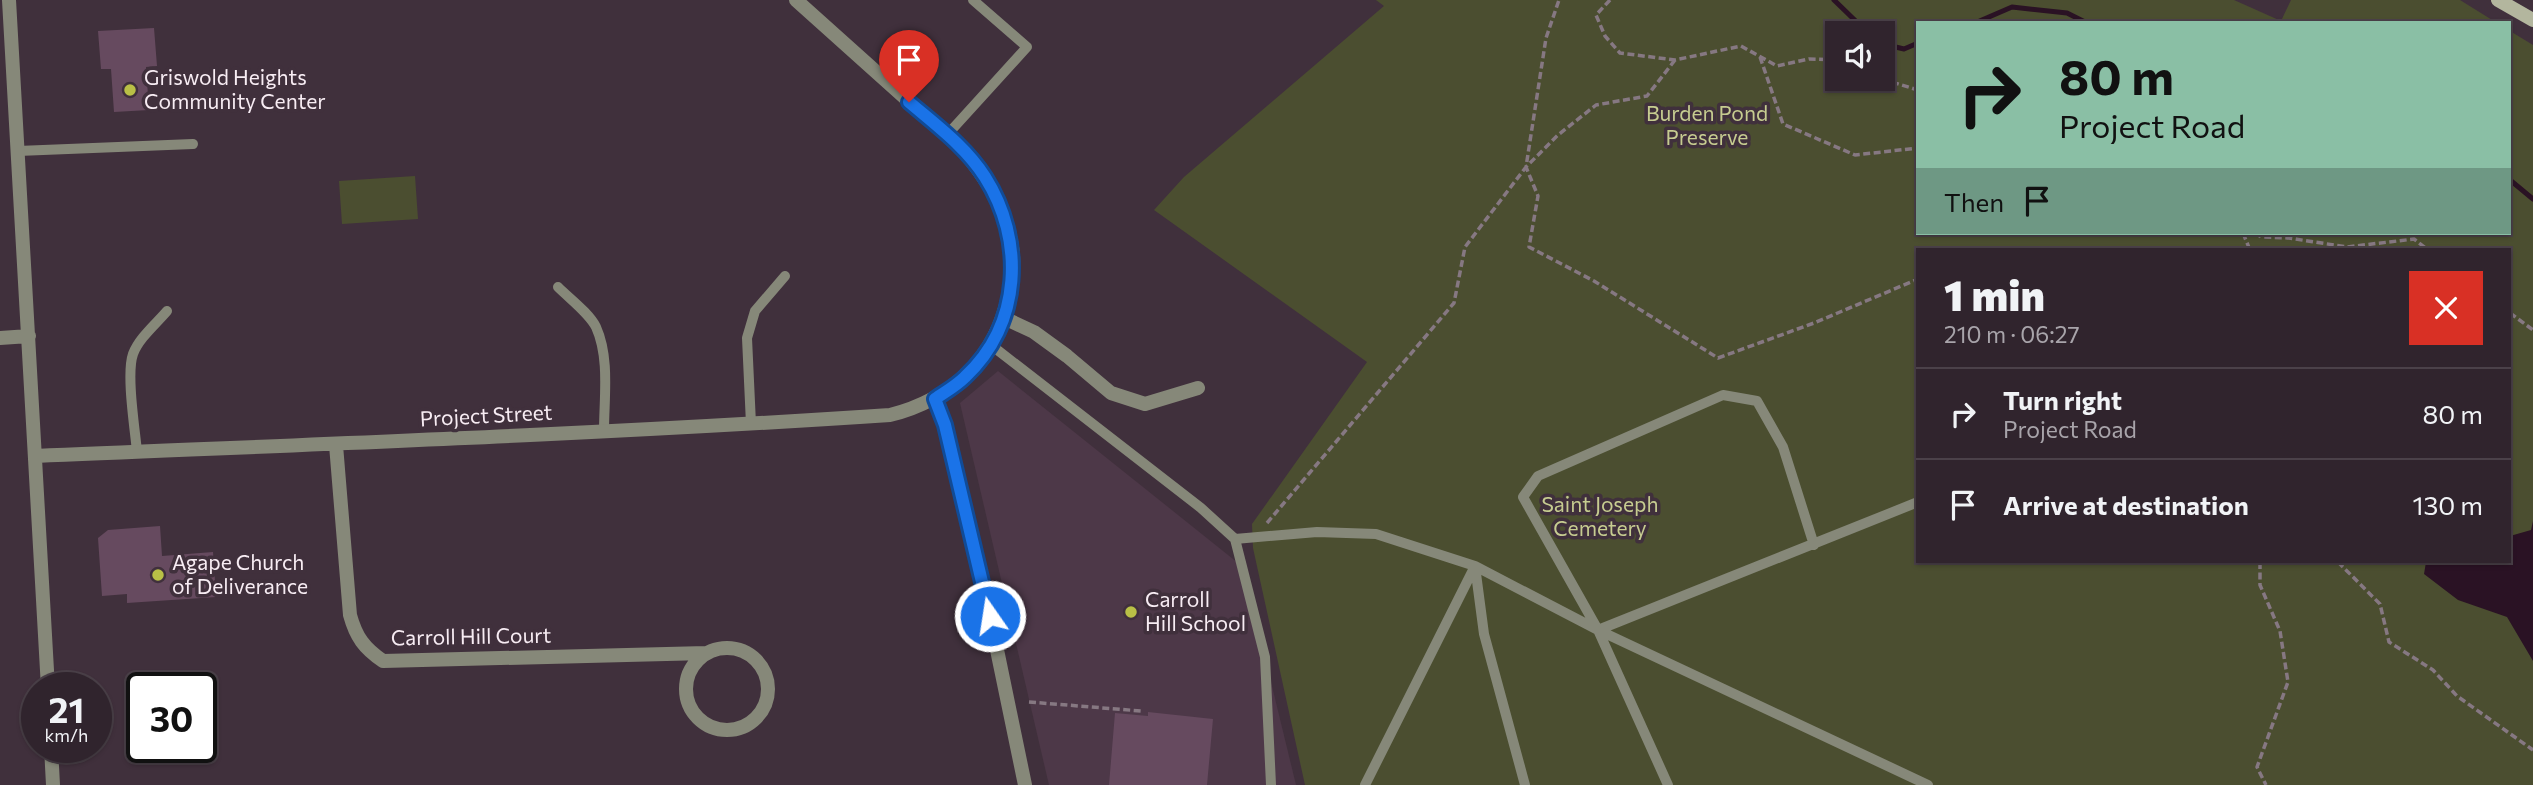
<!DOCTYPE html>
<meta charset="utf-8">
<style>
:root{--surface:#30242d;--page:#382c35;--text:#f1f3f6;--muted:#a8a4aa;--line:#4b4149}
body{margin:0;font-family:Commissioner,sans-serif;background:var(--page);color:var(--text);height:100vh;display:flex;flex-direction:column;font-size:26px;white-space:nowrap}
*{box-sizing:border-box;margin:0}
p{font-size:23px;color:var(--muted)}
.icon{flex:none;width:38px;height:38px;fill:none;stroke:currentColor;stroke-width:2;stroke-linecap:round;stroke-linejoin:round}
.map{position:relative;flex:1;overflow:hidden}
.panel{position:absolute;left:1916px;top:248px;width:595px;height:315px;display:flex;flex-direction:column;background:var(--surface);border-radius:0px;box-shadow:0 2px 5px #0004,0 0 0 2px var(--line)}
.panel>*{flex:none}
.banner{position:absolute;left:1916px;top:21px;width:595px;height:214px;border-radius:0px;box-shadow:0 2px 5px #0004,0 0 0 2px var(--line);background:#8abfa5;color:#111;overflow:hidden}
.fabs{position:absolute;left:1825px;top:21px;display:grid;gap:14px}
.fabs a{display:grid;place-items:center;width:70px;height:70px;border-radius:0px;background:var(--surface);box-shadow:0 2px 5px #0004,0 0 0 2px var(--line);font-size:35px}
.speed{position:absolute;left:21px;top:672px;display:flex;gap:14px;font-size:35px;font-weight:700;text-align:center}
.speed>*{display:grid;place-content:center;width:91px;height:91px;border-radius:50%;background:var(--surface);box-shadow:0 2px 5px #0004,0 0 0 2px var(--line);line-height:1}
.speed small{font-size:18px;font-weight:400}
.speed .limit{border:4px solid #111;border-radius:10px;background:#fff;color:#111}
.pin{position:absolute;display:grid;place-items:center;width:60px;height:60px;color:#fff;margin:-72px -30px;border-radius:50% 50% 50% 0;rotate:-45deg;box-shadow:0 0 7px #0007}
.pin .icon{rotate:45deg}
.me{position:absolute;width:77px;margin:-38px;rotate:347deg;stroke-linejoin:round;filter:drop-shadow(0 0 5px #0008)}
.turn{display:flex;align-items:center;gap:24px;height:147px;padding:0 28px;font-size:32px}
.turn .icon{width:91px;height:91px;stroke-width:2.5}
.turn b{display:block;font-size:49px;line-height:60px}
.then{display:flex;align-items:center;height:66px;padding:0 28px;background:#0003;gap:14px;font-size:26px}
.round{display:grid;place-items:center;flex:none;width:74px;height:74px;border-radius:0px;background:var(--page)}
.headline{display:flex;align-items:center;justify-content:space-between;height:119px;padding:0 28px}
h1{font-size:42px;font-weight:800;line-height:52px}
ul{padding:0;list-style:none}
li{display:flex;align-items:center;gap:21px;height:91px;padding:0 28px;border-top:2px solid var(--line)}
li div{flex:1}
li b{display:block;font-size:26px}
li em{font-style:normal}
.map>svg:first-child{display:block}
</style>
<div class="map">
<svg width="2533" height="785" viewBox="0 0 2533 785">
<rect width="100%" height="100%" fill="#40303c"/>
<!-- built -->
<path fill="#4d3848" d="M998 371 1243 567 1296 785H1049L960 403Z"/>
<!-- green -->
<path fill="#4b4e30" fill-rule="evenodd" d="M1376 0H2234L2281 21 2291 0H2460L2497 23H1918V233H2510V31L2533 45V785H1305L1253 548 1252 524 1367 362 1154 210 1184 177 1384 6ZM1838 33H1883V79H1838ZM1918 250H2510V562H1918Z
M415 176 418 219 342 224 339 181Z"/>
<!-- water -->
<path fill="#2a1224" d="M2533 521V661L2507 617 2458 600 2424 574 2426 562H2510V536L2531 530Z"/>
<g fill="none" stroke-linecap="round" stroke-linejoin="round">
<!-- stream -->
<path stroke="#2a1224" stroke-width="5" d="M1834 0 1868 33
M1975 23 2012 7 2067 13 2087 23
M1883 44 1904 49 1918 43
M2510 180 2533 199"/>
</g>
<!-- building -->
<path fill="#664a5f" d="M154 28 157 66 146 67 149 110 114 112 111 69H101L98 31Z
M160 526 162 556 213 552 216 597 127 603V594L102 596 98 538 108 530Z
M1148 712 1213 719 1207 785H1109L1115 713 1148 716Z"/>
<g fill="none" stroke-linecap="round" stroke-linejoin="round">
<!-- path -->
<path stroke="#867882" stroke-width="3.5" stroke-dasharray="7 3.5" stroke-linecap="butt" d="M1610 0 1596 15 1605 36 1620 53 1675 60 1741 46 1777 66 1809 59 1838 60
M1760 57 1783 124 1855 155 1918 148
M1675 60 1647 96 1596 105 1558 135 1526 167 1538 196 1529 247 1594 281 1718 358 1814 323 1918 279
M1882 79 1918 90
M2243 233 2250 250
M2255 233 2261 237 2289 238 2347 247 2414 239 2428 250
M2510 313 2533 330
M1267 523 1454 303 1465 247 1526 167 1546 38 1559 0
M2260 562V585L2280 631 2288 682 2257 767 2266 785
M2338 562 2380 604 2389 642 2433 670 2457 696 2533 750
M1029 702 1141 711"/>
<!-- lane -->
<path stroke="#868879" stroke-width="10" d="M947 135 1027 47 973 0
M18 151 193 144
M558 287C570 299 589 313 596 327 610 358 604 398 604 431
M991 345 1201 508 1235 539 1265 657 1271 785
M751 424 747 338 755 311 785 276
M137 452C135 429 126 374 133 354 139 338 156 324 167 311
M1918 502 1598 630 1928 785
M1235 539 1317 532 1376 534 1475 566 1598 630 1668 785
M1475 566 1484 634 1525 785
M1598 630 1523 497 1538 476 1723 395 1757 401 1783 447 1814 545
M1365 785 1475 566"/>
<!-- street -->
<path stroke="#868879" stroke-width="14" d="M9 0 48 688
M1004 318 1034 332 1067 356 1111 393 1145 404 1198 388
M0 338 29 336
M935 399 945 425 990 616 1025 785
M336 445 350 615C356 637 364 648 383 661L706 653
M36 456C321 444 606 434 890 415 951 400 996 357 1008 296 1012 279 1015 264 1012 247 1006 208 986 178 961 148L796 0
M686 689a41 41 0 1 1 82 0a41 41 0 1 1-82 0Z
M51 747 53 785"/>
<!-- secondary -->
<path stroke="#b3b69e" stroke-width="14" d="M2498 0 2533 20"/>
</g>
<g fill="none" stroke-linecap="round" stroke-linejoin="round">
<defs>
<path id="route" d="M909 102C936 125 966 147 985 177 1025 240 1022 324 965 377 956 386 945 392 935 399L945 425 990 616"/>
</defs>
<!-- route casing -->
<use href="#route" stroke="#114b97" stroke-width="18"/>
<!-- route -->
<use href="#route" stroke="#1a73e8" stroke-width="12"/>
</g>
<!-- markers -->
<g fill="#b9c046" stroke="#40303c" stroke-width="2.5">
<circle cx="130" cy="90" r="7"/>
<circle cx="158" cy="575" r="7"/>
<circle cx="1131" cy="612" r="7"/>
</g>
<g text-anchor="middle" stroke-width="7" stroke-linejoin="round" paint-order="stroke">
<!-- poi labels -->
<g font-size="21" fill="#f7ecf3" stroke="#40303c" text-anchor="start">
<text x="144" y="85">Griswold Heights<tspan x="144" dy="24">Community Center</tspan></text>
<text x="172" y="570">Agape Church<tspan x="172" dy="24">of Deliverance</tspan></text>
<text x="1145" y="607">Carroll<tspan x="1145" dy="24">Hill School</tspan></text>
</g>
<!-- park labels -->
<g font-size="21" fill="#c6cc90" stroke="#40303c">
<text x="1707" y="121">Burden Pond<tspan x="1707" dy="24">Preserve</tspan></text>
<text x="1600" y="512">Saint Joseph<tspan x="1600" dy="24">Cemetery</tspan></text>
</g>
<!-- street labels -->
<g font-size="21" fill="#f7ecf3" stroke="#40303c">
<text transform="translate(486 416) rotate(-3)" y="7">Project Street</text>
<text transform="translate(471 637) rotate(-1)" y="7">Carroll Hill Court</text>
</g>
</g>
</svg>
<div class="fabs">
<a><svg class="icon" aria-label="sound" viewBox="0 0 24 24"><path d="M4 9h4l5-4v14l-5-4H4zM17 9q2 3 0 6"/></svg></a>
</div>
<div class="speed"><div>21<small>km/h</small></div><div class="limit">30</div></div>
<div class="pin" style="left:909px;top:102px;background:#d93025"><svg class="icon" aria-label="arrive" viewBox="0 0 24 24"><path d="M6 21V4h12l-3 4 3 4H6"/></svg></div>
<svg class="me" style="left:990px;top:616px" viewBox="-20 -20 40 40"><circle r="17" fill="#1a73e8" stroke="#fff" stroke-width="3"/><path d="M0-11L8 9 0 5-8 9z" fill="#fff"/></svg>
<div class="banner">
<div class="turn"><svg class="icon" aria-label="right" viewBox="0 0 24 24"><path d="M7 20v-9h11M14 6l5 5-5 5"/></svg><div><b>80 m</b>Project Road</div></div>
<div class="then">Then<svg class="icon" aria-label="arrive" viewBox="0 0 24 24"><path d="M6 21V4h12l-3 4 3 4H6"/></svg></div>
</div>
<section class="panel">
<div class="headline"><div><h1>1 min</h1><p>210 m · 06:27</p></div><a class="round" style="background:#d93025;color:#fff"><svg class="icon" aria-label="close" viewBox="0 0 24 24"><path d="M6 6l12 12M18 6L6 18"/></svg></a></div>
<ul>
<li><svg class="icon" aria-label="right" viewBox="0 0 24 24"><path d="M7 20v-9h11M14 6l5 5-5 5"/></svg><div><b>Turn right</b><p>Project Road</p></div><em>80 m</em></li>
<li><svg class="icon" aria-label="arrive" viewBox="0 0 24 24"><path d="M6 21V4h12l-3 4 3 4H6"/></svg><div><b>Arrive at destination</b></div><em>130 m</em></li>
</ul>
</section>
</div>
